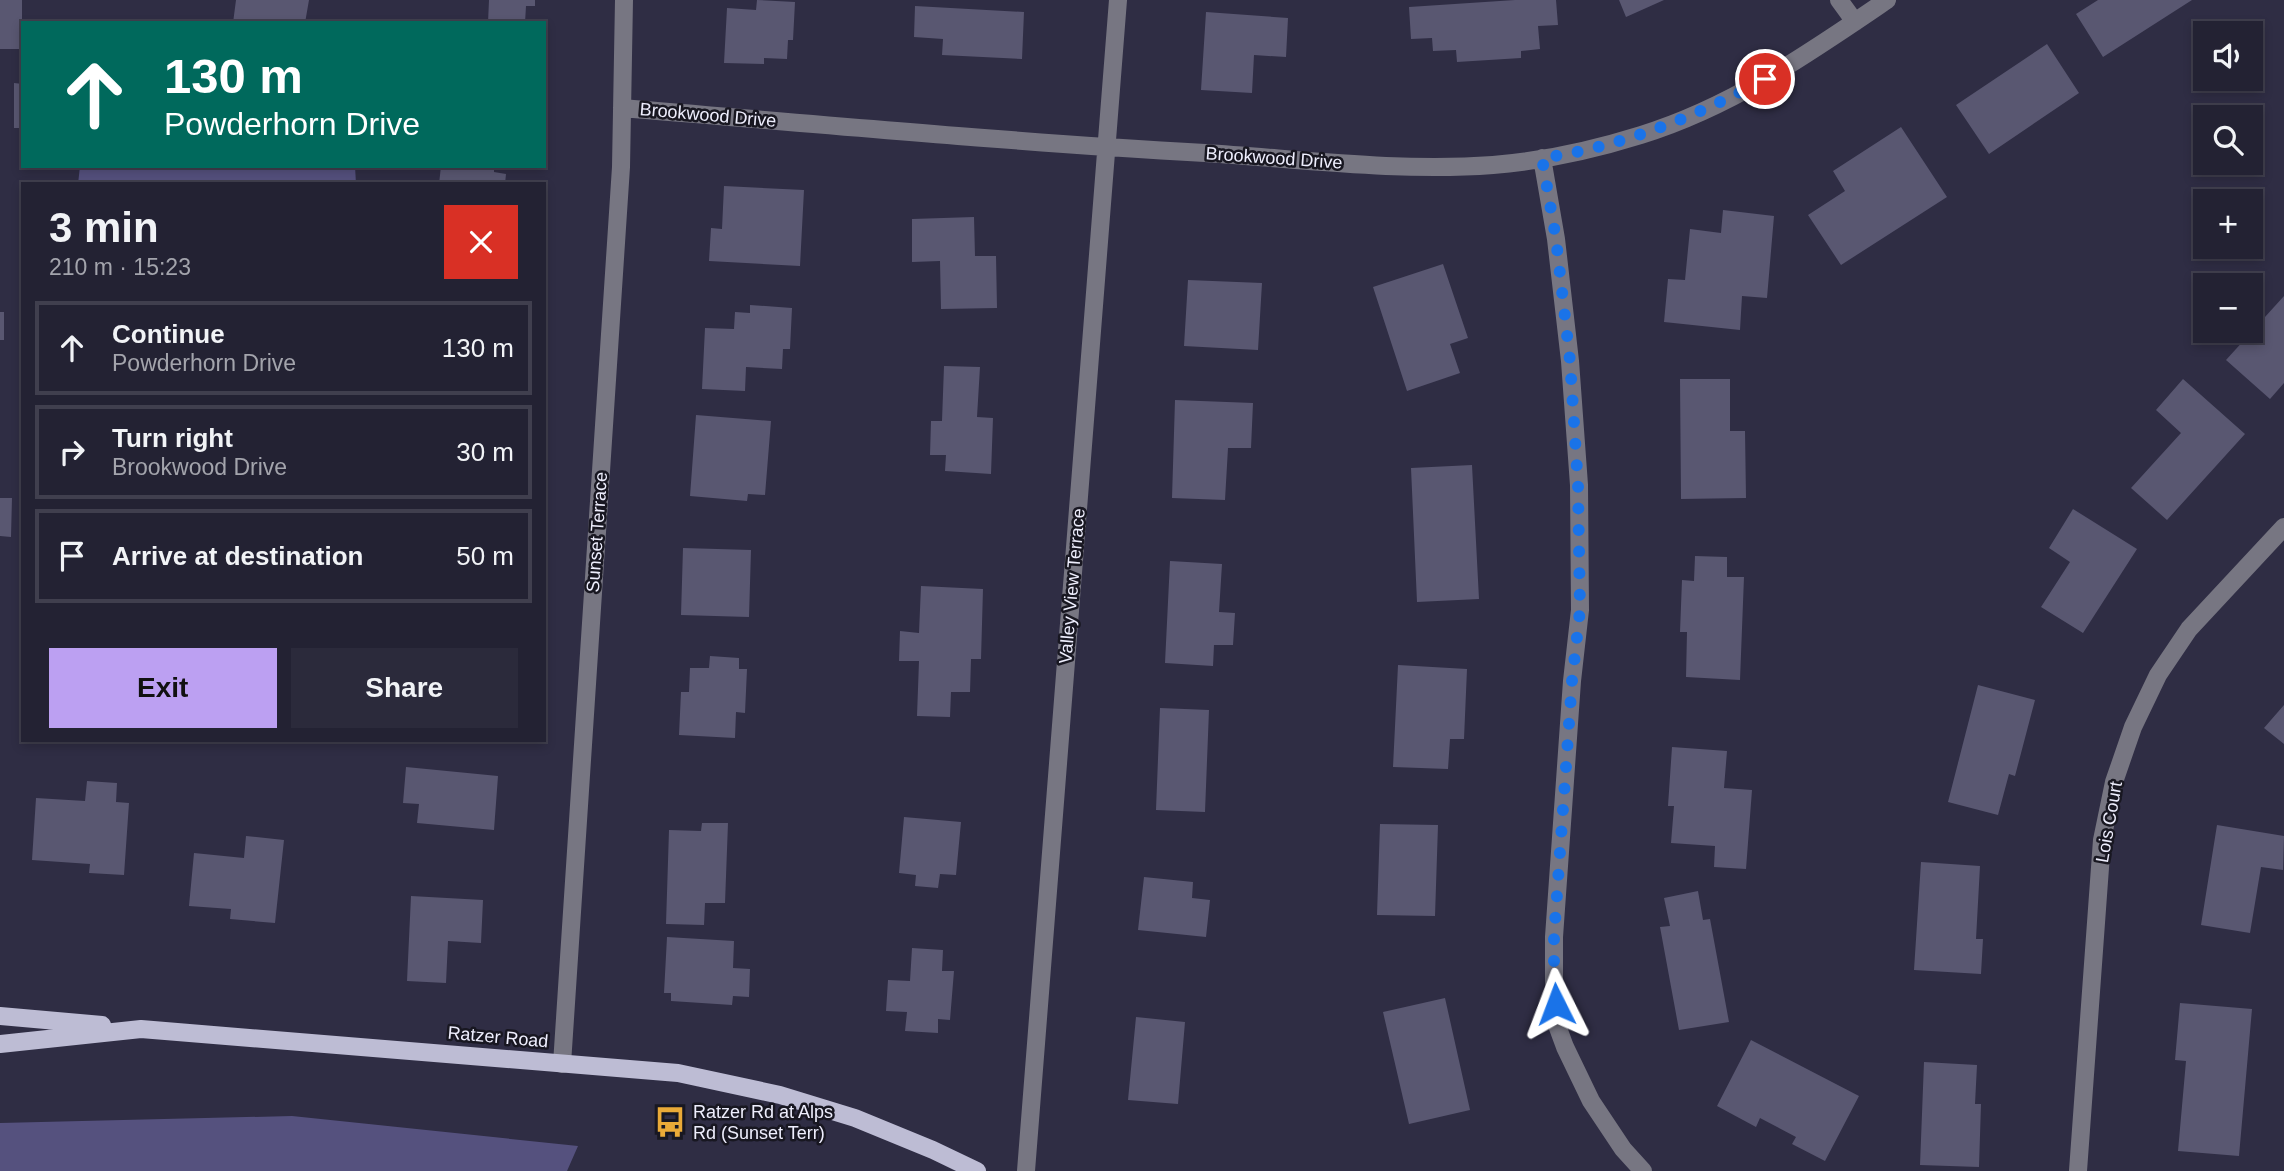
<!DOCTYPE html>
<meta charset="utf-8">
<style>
:root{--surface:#232233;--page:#2b2a3b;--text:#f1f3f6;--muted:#a3a4ac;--line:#403f4e;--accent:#bca0f2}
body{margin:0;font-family:Arial,sans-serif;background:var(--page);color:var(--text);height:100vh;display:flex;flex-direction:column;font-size:26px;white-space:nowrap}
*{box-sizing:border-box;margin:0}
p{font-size:23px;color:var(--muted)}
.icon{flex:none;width:38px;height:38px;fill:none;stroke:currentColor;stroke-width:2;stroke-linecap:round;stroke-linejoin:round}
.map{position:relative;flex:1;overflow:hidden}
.panel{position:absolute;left:21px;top:182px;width:525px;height:560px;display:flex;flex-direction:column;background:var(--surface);border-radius:0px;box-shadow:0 4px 10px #0003,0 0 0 2px var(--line)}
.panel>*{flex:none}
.banner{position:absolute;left:21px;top:21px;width:525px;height:147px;border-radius:0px;box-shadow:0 4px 10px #0003,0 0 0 2px var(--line);background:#00695c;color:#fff;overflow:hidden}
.fabs{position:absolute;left:2193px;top:21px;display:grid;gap:14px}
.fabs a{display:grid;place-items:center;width:70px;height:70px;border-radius:0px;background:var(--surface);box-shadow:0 4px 10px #0003,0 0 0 2px var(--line);font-size:35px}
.pin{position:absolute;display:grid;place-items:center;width:60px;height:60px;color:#fff;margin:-30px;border:4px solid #fff;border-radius:50%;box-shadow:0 2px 7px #0007}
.me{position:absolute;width:77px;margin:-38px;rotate:357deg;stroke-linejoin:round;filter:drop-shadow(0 0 5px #0008)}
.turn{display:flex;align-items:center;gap:24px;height:147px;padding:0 28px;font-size:32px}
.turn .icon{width:91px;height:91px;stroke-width:2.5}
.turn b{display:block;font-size:49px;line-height:60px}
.round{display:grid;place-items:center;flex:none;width:74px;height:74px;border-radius:0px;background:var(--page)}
.overview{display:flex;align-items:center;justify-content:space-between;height:119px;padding:0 28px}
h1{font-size:42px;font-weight:600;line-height:52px}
.action{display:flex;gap:14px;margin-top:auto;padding:14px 28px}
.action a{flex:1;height:80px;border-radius:0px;background:var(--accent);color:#111;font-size:28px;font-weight:600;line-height:80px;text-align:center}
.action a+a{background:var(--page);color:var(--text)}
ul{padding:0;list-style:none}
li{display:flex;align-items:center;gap:21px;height:94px;margin:0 14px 10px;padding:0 14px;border:4px solid var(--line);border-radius:0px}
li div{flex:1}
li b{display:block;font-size:26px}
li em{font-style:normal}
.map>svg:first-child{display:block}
</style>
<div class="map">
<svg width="2284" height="1171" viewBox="0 0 2284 1171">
<rect width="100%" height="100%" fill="#2f2d44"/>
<!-- green -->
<path fill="#55517e" d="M80 166H355L356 184H78Z
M292 1116 578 1146 567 1171H0V1123Z"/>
<!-- building -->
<path fill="#595771" d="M0 0H22V49H0Z
M236 0H309L305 23H233Z
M489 0H535V6H526L525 23H488Z
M757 0 795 2 793 40H788L787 59 764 58V64L724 63 727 8 756 10Z
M1515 0H1556L1558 25 1538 26 1540 49 1521 51V58L1457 62 1456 50 1433 51 1432 38 1411 39 1409 7Z
M1619 0H1664L1626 17Z
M2098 0H2192L2103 57 2076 14Z
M915 6 1024 12 1022 59 942 55 943 39 914 37Z
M1206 12 1288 18 1286 57 1254 55 1252 93 1201 90Z
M2047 44 2079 93 1989 154 1956 105Z
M14 83 23 84V128H14Z
M1901 127 1947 197 1841 265 1808 215 1845 191 1833 171Z
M441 166H494V172L506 174 505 184H439Z
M724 186 804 190 800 266 709 261 711 228 722 229Z
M1723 210 1774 216 1767 298 1742 296 1740 330 1664 322 1668 279 1685 280 1690 229 1721 233Z
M974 217 975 256H996L997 308 941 309 940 261 912 262V219Z
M1443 264 1468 338 1450 344 1460 373 1407 391 1373 287Z
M1188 280 1262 283 1258 350 1184 346Z
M2284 296V383L2270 399 2226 360Z
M750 305 792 308 790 349H783L782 369 746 367 745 391 702 389 705 328 734 329 735 312 750 313Z
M0 312H4V340H0Z
M944 366 980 367 977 417 993 418 991 474 945 471 946 455H930L931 421H942Z
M1680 379H1730V431H1745L1746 498 1681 499Z
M2183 379 2245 434 2167 520 2131 488 2181 433 2156 410Z
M1175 400 1253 403 1251 448H1228L1225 500 1172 498Z
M696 415 771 421 765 495 748 494 747 501 690 496Z
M1472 465 1479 599 1417 602 1411 468Z
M0 498H12L11 537 0 536Z
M2073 509 2137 549 2083 633 2041 607 2070 562 2049 548Z
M683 548 751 550 749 617 681 615Z
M1695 556 1727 557V577H1744L1740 680 1686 677 1687 632H1680L1682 580 1694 581Z
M1170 561 1222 564 1219 612 1235 613 1233 645H1214L1213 666 1165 663Z
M921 586 983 589 981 659H971L970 692H951L950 717 917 716 919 661H899L900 631 919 633Z
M710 656 739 658V669H747L745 713 736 712 735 738 679 735 681 692H689L690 668H709Z
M1398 665 1467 669 1464 739H1450L1448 769 1393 767Z
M1978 685 2035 700 2015 776 2009 774 1998 815 1948 802Z
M2284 705V744L2264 728Z
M1160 708 1209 710 1205 812 1156 810Z
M1672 747 1727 751 1724 788 1752 790 1746 869 1714 867 1715 846 1671 843 1674 806H1668Z
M406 767 498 776 494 830 417 823 419 804 403 803Z
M87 781 117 783 116 802 129 803 124 875 89 873 90 864 32 860 36 798 85 801Z
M904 817 961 822 956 875 940 874 938 888 915 886 916 875 899 873Z
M702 823H728L725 903H705L704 925 666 924 669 830 701 831Z
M1380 824 1438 825 1435 916 1377 915Z
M2217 825 2284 836 2283 870 2261 867 2250 933 2201 925Z
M246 836 284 840 275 923 230 919 231 909 189 906 194 853 244 858Z
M1921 862 1980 866 1976 939H1983L1981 974 1914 970Z
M1144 877 1193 882 1192 898 1210 900 1206 937 1138 930Z
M1698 891 1703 920 1710 919 1729 1022 1679 1030 1660 927 1670 926 1664 898Z
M411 896 483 900 481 943 448 941 446 983 407 981Z
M667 937 734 941 733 968 750 969 749 997 733 996 732 1005 671 1001V993H664Z
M912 948 943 950 942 971H954L950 1020 938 1019V1033L905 1031 907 1012 886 1011 888 980 910 981Z
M1445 998 1470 1110 1409 1124 1383 1012Z
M2180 1003 2252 1009 2239 1156 2178 1151 2186 1061 2175 1060Z
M1136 1017 1185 1022 1178 1104 1128 1100Z
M1751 1040 1859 1096 1825 1161 1792 1144 1796 1137 1760 1118 1756 1127 1717 1106Z
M1924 1062 1977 1065 1975 1104H1981L1979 1167 1920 1165Z"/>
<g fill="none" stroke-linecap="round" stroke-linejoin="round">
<!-- minor -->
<path stroke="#777682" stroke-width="18" d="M1839 0 1855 22
M622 108C816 124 1010 142 1205 153 1300 159 1398 172 1493 165 1543 161 1593 150 1641 135 1732 107 1809 53 1887 0
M1542 158 1556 239 1570 361 1579 485 1580 610 1572 681 1554 937V981L1558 1028 1565 1047 1591 1101 1623 1149 1643 1171
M562 1064 621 167 624 0
M1026 1171 1118 0
M2078 1171 2102 840 2114 782 2133 727 2158 675 2189 629 2284 527"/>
<!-- major -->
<path stroke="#bdbcd4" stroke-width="18" d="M0 1016 102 1025
M0 1044 141 1029 678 1073 780 1095 855 1118 933 1150 977 1171"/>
</g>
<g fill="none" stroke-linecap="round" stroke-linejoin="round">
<!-- route -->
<path stroke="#1a73e8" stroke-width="12" stroke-dasharray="0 21.6" d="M1556 1004 1554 981V937L1572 681 1580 610 1578 485 1570 361 1556 239 1542 158C1621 147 1695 117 1765 79"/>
</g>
<!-- icons -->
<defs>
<symbol id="bus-bare" viewBox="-9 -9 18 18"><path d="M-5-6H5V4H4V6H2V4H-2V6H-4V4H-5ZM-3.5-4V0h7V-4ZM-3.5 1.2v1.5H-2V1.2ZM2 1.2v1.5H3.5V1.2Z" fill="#eaaa38" stroke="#181721" stroke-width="2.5" paint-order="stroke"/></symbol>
</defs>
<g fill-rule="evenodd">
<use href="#bus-bare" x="648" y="1100" width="44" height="44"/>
</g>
<g text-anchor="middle" stroke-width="5" stroke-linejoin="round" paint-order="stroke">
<!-- street labels -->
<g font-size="18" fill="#eeeefd" stroke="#181721">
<text transform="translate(708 115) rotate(5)" y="6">Brookwood Drive</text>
<text transform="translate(1274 158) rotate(4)" y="6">Brookwood Drive</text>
<text transform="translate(597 532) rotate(-86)" y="6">Sunset Terrace</text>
<text transform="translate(1072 586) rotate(-85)" y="6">Valley View Terrace</text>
<text transform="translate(2109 822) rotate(-80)" y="6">Lois Court</text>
<text transform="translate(498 1037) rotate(5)" y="6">Ratzer Road</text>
</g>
<!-- poi labels -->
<g font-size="18" fill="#eeeefd" stroke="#181721" text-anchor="start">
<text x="693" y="1118">Ratzer Rd at Alps<tspan x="693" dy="21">Rd (Sunset Terr)</tspan></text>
</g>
</g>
</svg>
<div class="fabs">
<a><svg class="icon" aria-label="sound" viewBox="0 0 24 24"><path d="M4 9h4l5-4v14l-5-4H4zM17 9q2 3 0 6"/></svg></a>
<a><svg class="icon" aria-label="search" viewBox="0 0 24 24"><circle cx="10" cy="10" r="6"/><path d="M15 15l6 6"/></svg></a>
<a>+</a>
<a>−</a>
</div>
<div class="pin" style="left:1765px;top:79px;background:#d93025"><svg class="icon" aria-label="arrive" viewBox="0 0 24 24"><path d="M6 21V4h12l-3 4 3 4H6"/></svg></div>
<svg class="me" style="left:1556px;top:1004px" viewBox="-20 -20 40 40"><path d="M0-17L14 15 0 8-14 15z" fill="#1a73e8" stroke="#fff" stroke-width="4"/></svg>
<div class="banner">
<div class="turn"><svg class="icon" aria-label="ahead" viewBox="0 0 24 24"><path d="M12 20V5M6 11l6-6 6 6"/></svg><div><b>130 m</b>Powderhorn Drive</div></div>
</div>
<section class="panel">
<div class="overview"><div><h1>3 min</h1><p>210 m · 15:23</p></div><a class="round" style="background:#d93025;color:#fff"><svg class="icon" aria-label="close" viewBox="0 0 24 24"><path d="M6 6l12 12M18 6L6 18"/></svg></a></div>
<ul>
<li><svg class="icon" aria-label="ahead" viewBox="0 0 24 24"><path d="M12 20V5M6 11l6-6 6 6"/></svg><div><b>Continue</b><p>Powderhorn Drive</p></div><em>130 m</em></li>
<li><svg class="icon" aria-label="right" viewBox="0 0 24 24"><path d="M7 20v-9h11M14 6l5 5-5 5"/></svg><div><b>Turn right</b><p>Brookwood Drive</p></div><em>30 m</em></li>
<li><svg class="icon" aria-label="arrive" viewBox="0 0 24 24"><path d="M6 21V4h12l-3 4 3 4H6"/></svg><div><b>Arrive at destination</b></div><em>50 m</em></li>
</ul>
<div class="action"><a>Exit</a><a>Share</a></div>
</section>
</div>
